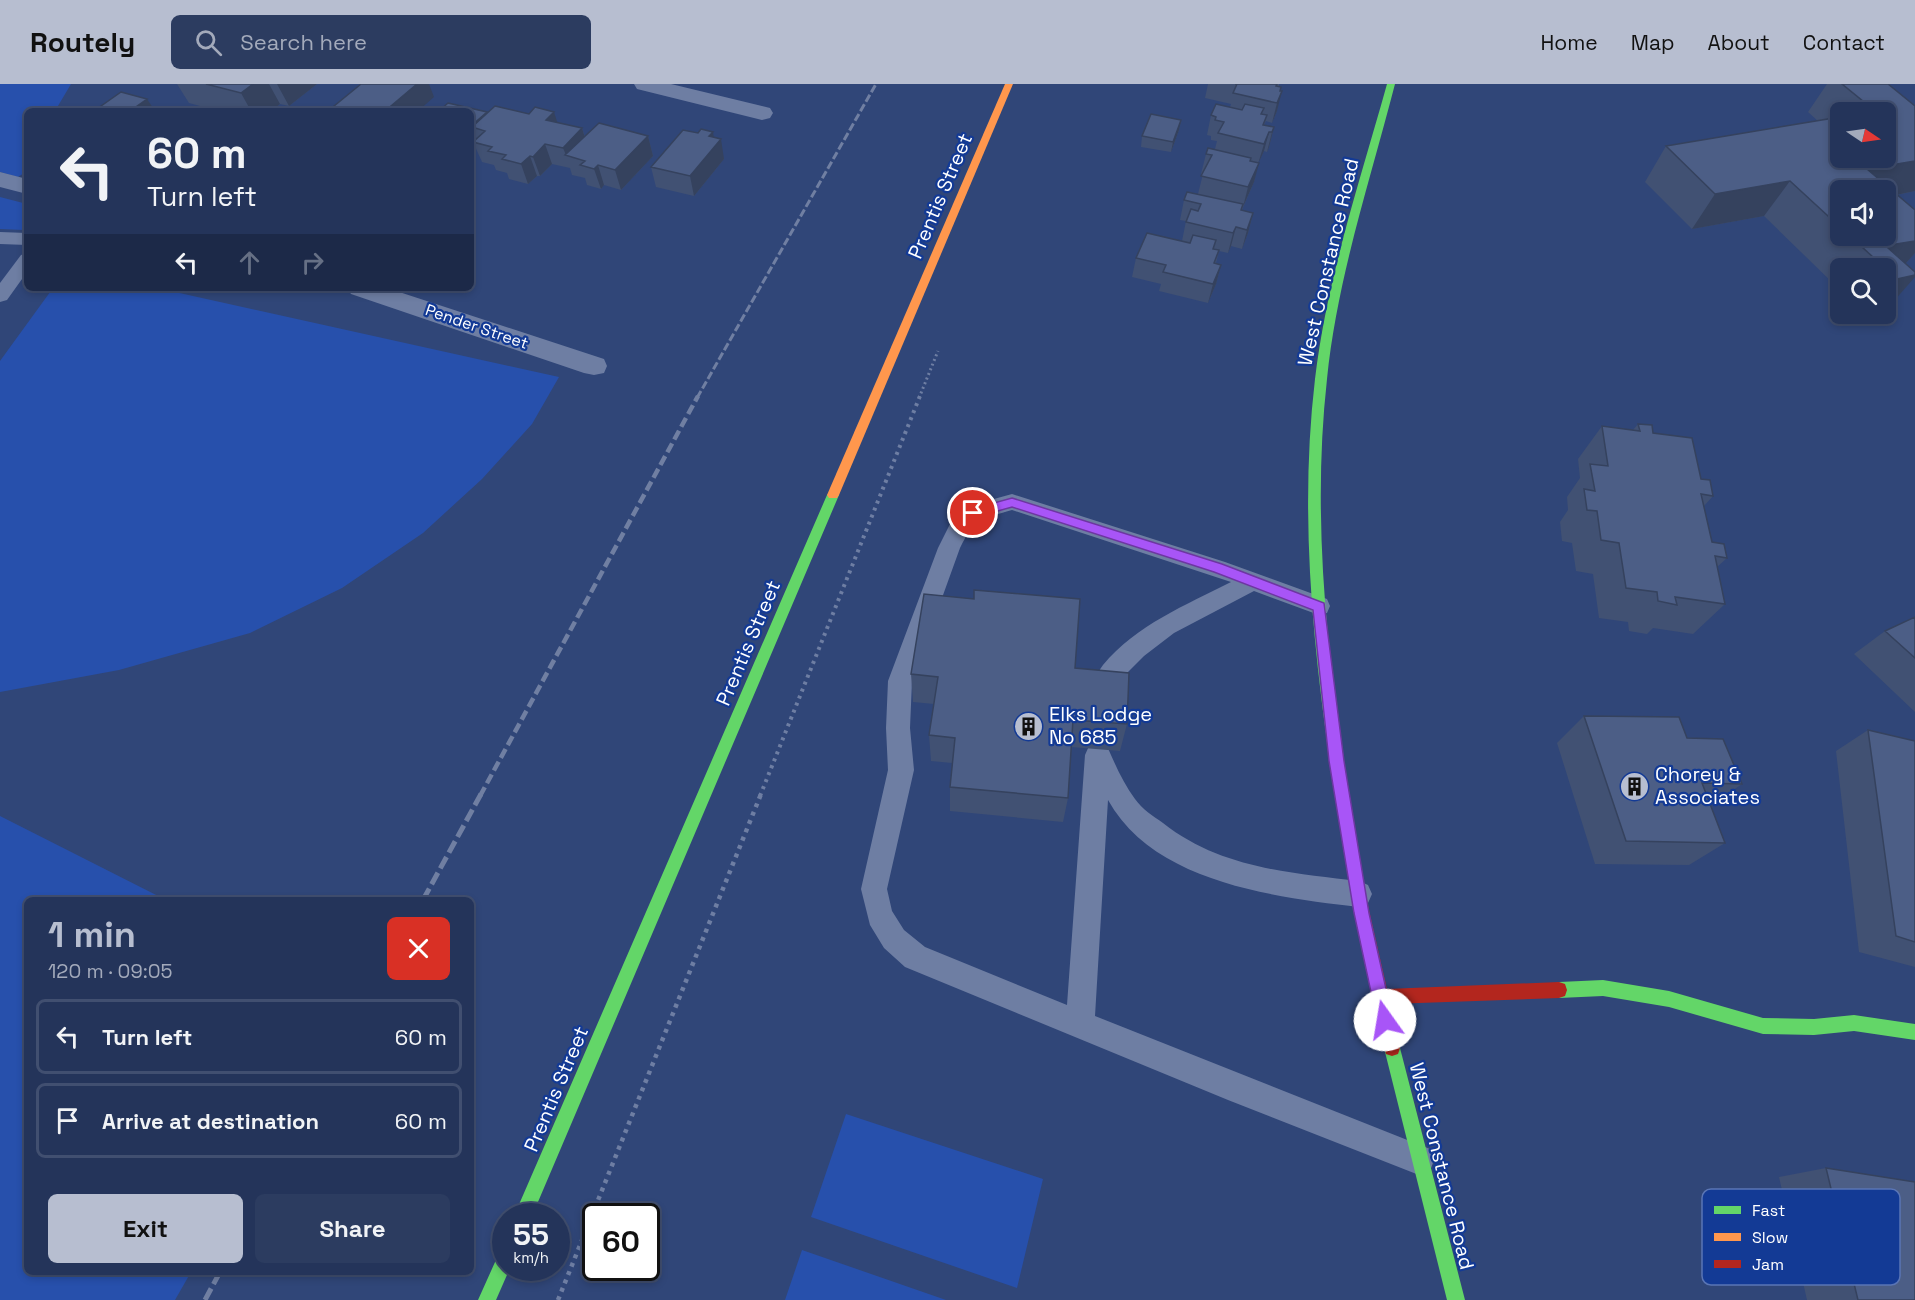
<!DOCTYPE html>
<meta charset="utf-8">
<style>
:root{--surface:#24345a;--page:#2c3c60;--text:#f1f3f6;--muted:#a3aabb;--line:#414f70;--accent:#b7bed0}
body{margin:0;font-family:"Space Grotesk",sans-serif;background:var(--page);color:var(--text);height:100vh;display:flex;flex-direction:column;font-size:22px;white-space:nowrap}
*{box-sizing:border-box;margin:0}
p{font-size:20px;color:var(--muted)}
.icon{flex:none;width:33px;height:33px;fill:none;stroke:currentColor;stroke-width:2;stroke-linecap:round;stroke-linejoin:round}
.map{position:relative;flex:1;overflow:hidden}
.details{position:absolute;left:24px;top:813px;width:450px;height:378px;display:flex;flex-direction:column;background:var(--surface);border-radius:9px;box-shadow:0 3px 9px #0003,0 0 0 2px var(--line)}
.details>*{flex:none}
.top-card{position:absolute;left:24px;top:24px;width:450px;height:183px;border-radius:9px;box-shadow:0 3px 9px #0003,0 0 0 2px var(--line);background:#24345a;color:var(--text);overflow:hidden}
.needle{width:39px;rotate:103deg}
.buttons{position:absolute;left:1830px;top:18px;display:grid;gap:12px}
.buttons a{display:grid;place-items:center;width:66px;height:66px;border-radius:9px;background:var(--surface);box-shadow:0 3px 9px #0003,0 0 0 2px var(--line);font-size:30px}
.speed{position:absolute;left:492px;top:1119px;display:flex;gap:12px;font-size:30px;font-weight:700;text-align:center}
.speed>*{display:grid;place-content:center;width:78px;height:78px;border-radius:50%;background:var(--surface);box-shadow:0 3px 9px #0003,0 0 0 2px var(--line);line-height:1}
.speed small{font-size:15px;font-weight:400}
.speed .limit{border:3px solid #111;border-radius:9px;background:#fff;color:#111}
.pin{position:absolute;display:grid;place-items:center;width:51px;height:51px;color:#fff;margin:-26px;border:3px solid #fff;border-radius:50%;box-shadow:0 2px 6px #0007}
.me{position:absolute;width:66px;margin:-33px;rotate:347deg;stroke-linejoin:round;filter:drop-shadow(0 0 4px #0008)}
.turn{display:flex;align-items:center;gap:21px;height:126px;padding:0 24px;font-size:27px}
.turn .icon{width:78px;height:78px;stroke-width:2.5}
.turn b{display:block;font-size:42px;line-height:51px}
.lanes{display:flex;align-items:center;height:57px;padding:0 24px;background:#0003;justify-content:center;gap:30px;direction:ltr}
.lanes .off{opacity:.35}
.round{display:grid;place-items:center;flex:none;width:63px;height:63px;border-radius:9px;background:var(--page)}
.overview{display:flex;align-items:center;justify-content:space-between;height:102px;padding:0 24px}
h1{font-size:36px;font-weight:700;line-height:45px;color:var(--accent)}
.button{display:flex;gap:12px;margin-top:auto;padding:12px 24px}
.button a{flex:1;height:69px;border-radius:9px;background:var(--accent);color:#111;font-size:24px;font-weight:700;line-height:69px;text-align:center}
.button a+a{background:var(--page);color:var(--text)}
ul{padding:0;list-style:none}
li{display:flex;align-items:center;gap:18px;height:75px;margin:0 12px 9px;padding:0 12px;border:3px solid var(--line);border-radius:9px}
li div{flex:1}
li b{display:block;font-size:22px}
li em{font-style:normal}
header{display:flex;align-items:center;gap:36px;box-sizing:border-box;height:84px;padding:0 30px;background:var(--accent);color:#111}
header strong{font-size:28px}
nav{display:flex;gap:33px;margin-inline-start:auto;font-size:21px}
.search{width:420px;height:54px;background:var(--page);display:flex;align-items:center;gap:15px;box-sizing:border-box;padding:0 21px;border-radius:9px;color:var(--muted);font-size:22px}
.map>svg:first-child{display:block}
</style>
<header>
<strong>Routely</strong>
<div class="search"><svg class="icon" aria-label="search" viewBox="0 0 24 24"><circle cx="10" cy="10" r="6"/><path d="M15 15l6 6"/></svg>Search here</div>
<nav><a>Home</a><a>Map</a><a>About</a><a>Contact</a></nav>
</header>
<div class="map">
<svg width="1915" height="1216" viewBox="0 0 1915 1216">
<rect width="100%" height="100%" fill="#304678"/>
<!-- green -->
<path fill="#2750ac" d="M0 0H71L55 27H27V87L18 93 0 88Z
M0 113 27 120V143L24 146 0 145Z
M53 204H177L175 208 559 293 532 340 482 395 423 449 342 504 250 549 119 586 0 608V277Z
M0 732 166 816H27V1188H191L175 1216H0Z
M846 1030 1043 1095 1017 1204 811 1133Z
M802 1166 946 1216H785Z"/>
<g fill="none" stroke-linecap="round" stroke-linejoin="round">
<!-- path-far2 -->
<path stroke="#6e7ea3" stroke-width="3" stroke-dasharray="2 3" stroke-linecap="butt" d="M919 314 938 267"/>
<!-- path-far1 -->
<path stroke="#6e7ea3" stroke-width="4" stroke-dasharray="3 4.5" stroke-linecap="butt" d="M760 712 920 312"/>
<!-- path -->
<path stroke="#6e7ea3" stroke-width="4.5" stroke-dasharray="4 5" stroke-linecap="butt" d="M558 1216 761 710"/>
<!-- lane -->
<path fill="#6e7ea3" fill-rule="evenodd" d="M0 148 27 149V161L0 160Z
M27 169V188L7 216 0 218V199L21 171Z
M1012 410 1225 478 1327 515 1330 522 1327 529 1319 531 1254 507 1174 549 1144 572 1121 595 1110 622 1101 625 1092 622 1089 615C1093 604 1096 590 1103 581 1136 541 1186 521 1231 498L1012 426C982 435 974 435 960 464L912 597 910 644 914 686 887 805 892 827 904 846 925 863 1067 921 1085 671 1089 662 1098 659 1107 662C1115 680 1123 699 1135 715 1142 725 1153 732 1163 739 1220 784 1290 789 1359 797L1368 801 1372 810 1368 819 1359 823C1275 813 1154 799 1108 716L1095 932 1430 1065 1434 1076 1430 1087 1419 1091 1228 1016 905 883 884 864 870 841 861 805 888 686 886 644 888 597 938 464 951 438 965 423Z"/>
<!-- street -->
<path fill="#6e7ea3" fill-rule="evenodd" d="M634 0H671L770 24 773 29 770 34 762 36 637 5Z
M0 88 27 95V110L0 103Z
M347 204H387L604 275 607 282 604 289 594 291 584 289 351 210Z"/>
<!-- fast -->
<path fill="#63d668" fill-rule="evenodd" d="M1387 0H1395C1370 97 1337 195 1327 295 1308 466 1336 636 1364 804L1362 809 1357 811 1352 809 1350 804C1322 636 1295 465 1315 295 1327 194 1360 97 1387 0Z
M833 406 839 411 532 1132H514L827 411Z
M1603 896 1669 907 1763 934 1814 935 1854 931 1915 940V956L1854 947 1814 951 1763 950 1669 923 1603 912 1559 914 1553 912 1551 906 1553 900 1559 898Z
M1392 956 1398 958 1400 964 1465 1216H1447L1384 964 1386 958Z
M506 1164V1184H510L496 1216H478L500 1167Z"/>
<!-- slow -->
<path fill="#ff974d" fill-rule="evenodd" d="M1005 0H1013L839 411 837 414H829L827 411Z"/>
<!-- jam -->
<path fill="#b3261e" fill-rule="evenodd" d="M1357 797 1362 799 1364 804 1387 905 1559 898 1565 900 1567 906 1565 912 1559 914 1390 920 1400 964 1398 970 1392 972 1386 970 1371 913 1372 910 1350 804 1352 799Z"/>
<!-- rail-far2 -->
<path stroke="#707fa2" stroke-width="3" stroke-dasharray="8 3" stroke-linecap="butt" d="M697 314 876 0"/>
<!-- rail-far1 -->
<path stroke="#707fa2" stroke-width="4.5" stroke-dasharray="10 4.5" stroke-linecap="butt" d="M480 712 698 312"/>
<!-- rail -->
<path stroke="#707fa2" stroke-width="5" stroke-dasharray="13 5" stroke-linecap="butt" d="M423 816 481 710
M205 1216 220 1188"/>
</g>
<!-- wall -->
<path fill="#415173" fill-rule="evenodd" d="M177 0H317L289 22 280 20 271 27H218L189 19Z
M1208 0H1279V2L1280 7 1277 27 1272 39 1266 37 1264 41 1274 43 1269 63 1267 68 1264 67 1258 79 1254 98 1242 126 1253 129 1248 149 1242 165 1231 162 1228 169 1219 167 1216 179 1221 181 1216 200 1208 219 1159 207 1161 200 1132 193 1136 174 1182 157 1186 137 1180 136 1184 116 1198 110 1203 90H1201L1206 70 1215 65 1217 57 1211 56V52L1207 51 1211 31 1230 23 1231 20 1205 14Z
M1827 0H1888L1915 22V107L1897 111 1915 126V169L1905 180 1886 226V184H1840V206L1764 132 1692 145 1645 98 1666 62 1818 37 1808 28ZM1840 28H1886L1840 74ZM1840 106 1886 152H1840Z
M471 27 487 28 557 38 582 44 585 53 648 52 653 72 621 106 604 101 601 105 587 101 585 94 572 91 570 84 552 80 540 92H537L528 100 509 95 507 89 496 86 494 81 482 78 473 58 477 55 475 52 471 56Z
M1181 36 1179 46 1171 68 1141 63 1142 52Z
M714 54 724 75 694 112 656 103 651 83Z
M1638 340 1653 349 1701 395 1713 412 1704 422 1712 458 1727 474 1717 483 1725 520 1693 550 1653 544 1647 550 1629 547 1628 538 1599 534 1593 490 1576 487 1572 459 1562 457 1560 438 1568 426 1567 413 1580 394 1578 375 1602 342 1633 346Z
M1915 533V628L1854 570 1885 547Z
M1075 584 1127 640 1120 667 1071 663 1068 714 1063 738 950 727V703L952 679 931 677 929 651 934 620 913 618 911 590Z
M1584 632 1687 654 1742 700 1710 722 1725 759 1689 781 1595 780 1557 659Z
M1868 646 1915 657V883L1859 868 1836 667Z
M1826 1084 1915 1216H1807L1779 1093Z"/>
<!-- shaded-wall -->
<path fill="#35425e" d="M253 0H269L280 20 271 27H251L241 9Z
M277 0H317L289 22Z
M417 0H429L434 13 418 27H385Z
M1282 7 1277 27 1272 39 1277 19Z
M147 15 155 27H130Z
M487 28 482 46 472 43 475 52 471 56V42Z
M554 28 560 47 546 36Z
M1181 36 1179 46 1171 68 1173 58Z
M1274 43 1269 63 1267 68 1272 48Z
M582 44 588 64 566 71 563 64Z
M713 48 715 61 721 55 724 75 694 112 690 92 709 52Z
M1269 48 1264 67 1258 80 1264 60Z
M648 52 653 72 621 106 615 86Z
M545 60 552 80 540 92 533 73Z
M530 72 537 92 528 100 521 80Z
M1915 77V107L1886 113 1867 85Z
M1259 79 1254 98 1243 123 1248 103Z
M598 81 604 101 601 105 594 85Z
M1790 97 1764 132 1692 145 1715 110Z
M1253 129 1248 149 1242 165 1247 146Z
M1236 143 1231 162 1228 169 1233 149Z
M1915 154V169L1896 190 1877 176 1890 161Z
M1221 181 1216 200 1208 219 1213 200Z
M1915 191V193L1886 226V207L1897 195Z"/>
<!-- building -->
<path fill="#4c5e86" stroke="#35425e" stroke-width="1.5" d="M206 0H253L241 9Z
M361 0H417L385 27H328Z
M1235 0H1277L1276 2 1281 3 1280 7H1282L1277 19 1233 9 1237 0Z
M1842 0H1888L1915 22V77L1867 85 1915 126V157L1890 161 1883 155 1879 156 1915 188V191L1897 195 1850 152H1886V106H1840V143L1790 97 1715 110 1666 62 1840 33V74H1886V28H1865L1875 27Z
M121 8 147 15 130 27H94Z
M448 19 487 28 471 42V27H439Z
M1216 20 1242 26 1245 20 1264 24 1261 30 1267 31 1263 41 1274 43 1272 48H1269L1264 60 1218 49 1224 38 1215 36 1216 33 1211 31Z
M495 22 529 30 535 23 554 28 546 36 582 44 563 64 545 60 533 73 530 72 521 80 502 75 506 71 488 67 492 63 473 58 485 47 472 43Z
M1151 30 1181 36 1173 58 1142 52Z
M599 39 648 52 615 86 598 81 594 85 580 81 585 77 565 71Z
M701 45 713 48 709 52 721 55 690 92 651 83 683 46 698 49Z
M1208 64 1251 74 1250 77 1259 79 1248 103 1201 92 1212 71 1206 70Z
M1187 108 1243 120 1241 126 1253 129 1247 146 1236 143 1233 149 1186 138 1191 125 1198 127 1201 120 1184 116Z
M1147 149 1190 159 1193 151 1216 156 1213 165 1219 166 1214 179 1221 181 1213 200 1163 188 1166 181 1136 174Z
M1638 340 1652 341 1653 349 1692 354 1701 395 1710 396 1713 412 1701 410 1712 458 1724 460 1727 474 1715 472 1725 520 1675 513 1677 521 1658 517 1657 508 1626 504 1619 459 1601 456 1597 427 1587 426 1584 405 1595 407 1590 380 1608 382 1602 342 1640 347Z
M974 506 1080 515 1075 584 1129 589 1127 640 1073 636 1068 714 950 703 955 654 929 651 938 593 911 590 924 510 974 515Z
M1915 533V574L1885 547Z
M1584 632 1679 633 1687 654 1723 655 1742 700 1702 699 1725 759 1626 757Z
M1868 646 1915 657V858L1896 852Z
M1826 1084 1915 1098V1216H1858Z"/>
<!-- route -->
<path fill="#a855f7" stroke="#6d37a1" stroke-width="1.5" d="M1012 414 1222 480 1324 519 1344 677 1369 829 1393 936 1390 942 1385 944 1379 942 1377 936 1354 829 1329 677 1313 526 1214 488 1012 423 973 434 967 429 968 426Z"/>
<!-- icons -->
<defs>
<symbol id="building-disc" viewBox="-11 -11 22 22"><circle r="9.5" fill="#b7bed0" stroke="#133a95"/><path d="M-4-6H4V6H1V3H-1V6H-4ZM-2.5-4.3h1.7v1.8h-1.7ZM.8-4.3h1.7v1.8H.8ZM-2.5-1h1.7V.8h-1.7ZM.8-1h1.7V.8H.8Z" fill="#111"/></symbol>
</defs>
<g fill-rule="evenodd">
<use href="#building-disc" x="1012" y="626" width="33" height="33"/>
<use href="#building-disc" x="1618" y="686" width="33" height="33"/>
</g>
<g text-anchor="middle" stroke-width="4.5" stroke-linejoin="round" paint-order="stroke">
<!-- far-street labels -->
<g font-size="16" fill="#fff" stroke="#133a95">
<text transform="translate(477 242) rotate(19)" y="6">Pender Street</text>
</g>
<!-- street labels -->
<g font-size="20" fill="#fff" stroke="#133a95">
<text transform="translate(940 112) rotate(-67)" y="7">Prentis Street</text>
<text transform="translate(1328 178) rotate(-77)" y="7">West Constance Road</text>
<text transform="translate(748 559) rotate(-67)" y="7">Prentis Street</text>
<text transform="translate(556 1005) rotate(-67)" y="7">Prentis Street</text>
<text transform="translate(1442 1082) rotate(76)" y="7">West Constance Road</text>
</g>
<!-- poi labels -->
<g font-size="20" fill="#fff" stroke="#133a95" text-anchor="start">
<text x="1049" y="637">Elks Lodge<tspan x="1049" dy="23">No 685</tspan></text>
<text x="1655" y="697">Chorey &amp;<tspan x="1655" dy="23">Associates</tspan></text>
</g>
</g>
<!-- legend -->
<rect x="1702" y="1105" width="198" height="96" rx="9" fill="#133a95" stroke="#5a75b5" stroke-width="1.5"/>
<rect x="1714" y="1122" width="27" height="8" fill="#63d668"/>
<rect x="1714" y="1149" width="27" height="8" fill="#ff974d"/>
<rect x="1714" y="1176" width="27" height="8" fill="#b3261e"/>
<g font-size="16" fill="#fff">
<text x="1752" y="1132">Fast</text>
<text x="1752" y="1159">Slow</text>
<text x="1752" y="1186">Jam</text>
</g>
</svg>
<div class="buttons">
<a><svg class="needle" viewBox="-14 -14 28 28"><path d="M0-13l5 13h-10z" fill="#e53935"/><path d="M0 13l5-13h-10z" fill="#a3aabb"/></svg></a>
<a><svg class="icon" aria-label="sound" viewBox="0 0 24 24"><path d="M4 9h4l5-4v14l-5-4H4zM17 9q2 3 0 6"/></svg></a>
<a><svg class="icon" aria-label="search" viewBox="0 0 24 24"><circle cx="10" cy="10" r="6"/><path d="M15 15l6 6"/></svg></a>
</div>
<div class="speed"><div>55<small>km/h</small></div><div class="limit">60</div></div>
<div class="pin" style="left:973px;top:429px;background:#d93025"><svg class="icon" aria-label="arrive" viewBox="0 0 24 24"><path d="M6 21V4h12l-3 4 3 4H6"/></svg></div>
<svg class="me" style="left:1385px;top:936px" viewBox="-20 -20 40 40"><circle r="19" fill="#fff"/><path d="M0-13L10 11 0 6-10 11z" fill="#a855f7"/></svg>
<div class="top-card">
<div class="turn"><svg class="icon" aria-label="left" viewBox="0 0 24 24"><path d="M17 20v-9H6M10 6l-5 5 5 5"/></svg><div><b>60 m</b>Turn left</div></div>
<div class="lanes"><svg class="icon" aria-label="left" viewBox="0 0 24 24"><path d="M17 20v-9H6M10 6l-5 5 5 5"/></svg><svg class="icon off" aria-label="ahead" viewBox="0 0 24 24"><path d="M12 20V5M6 11l6-6 6 6"/></svg><svg class="icon off" aria-label="right" viewBox="0 0 24 24"><path d="M7 20v-9h11M14 6l5 5-5 5"/></svg></div>
</div>
<section class="details">
<div class="overview"><div><h1>1 min</h1><p>120 m · 09:05</p></div><a class="round" style="background:#d93025;color:#fff"><svg class="icon" aria-label="close" viewBox="0 0 24 24"><path d="M6 6l12 12M18 6L6 18"/></svg></a></div>
<ul>
<li><svg class="icon" aria-label="left" viewBox="0 0 24 24"><path d="M17 20v-9H6M10 6l-5 5 5 5"/></svg><div><b>Turn left</b></div><em>60 m</em></li>
<li><svg class="icon" aria-label="arrive" viewBox="0 0 24 24"><path d="M6 21V4h12l-3 4 3 4H6"/></svg><div><b>Arrive at destination</b></div><em>60 m</em></li>
</ul>
<div class="button"><a>Exit</a><a>Share</a></div>
</section>
</div>
